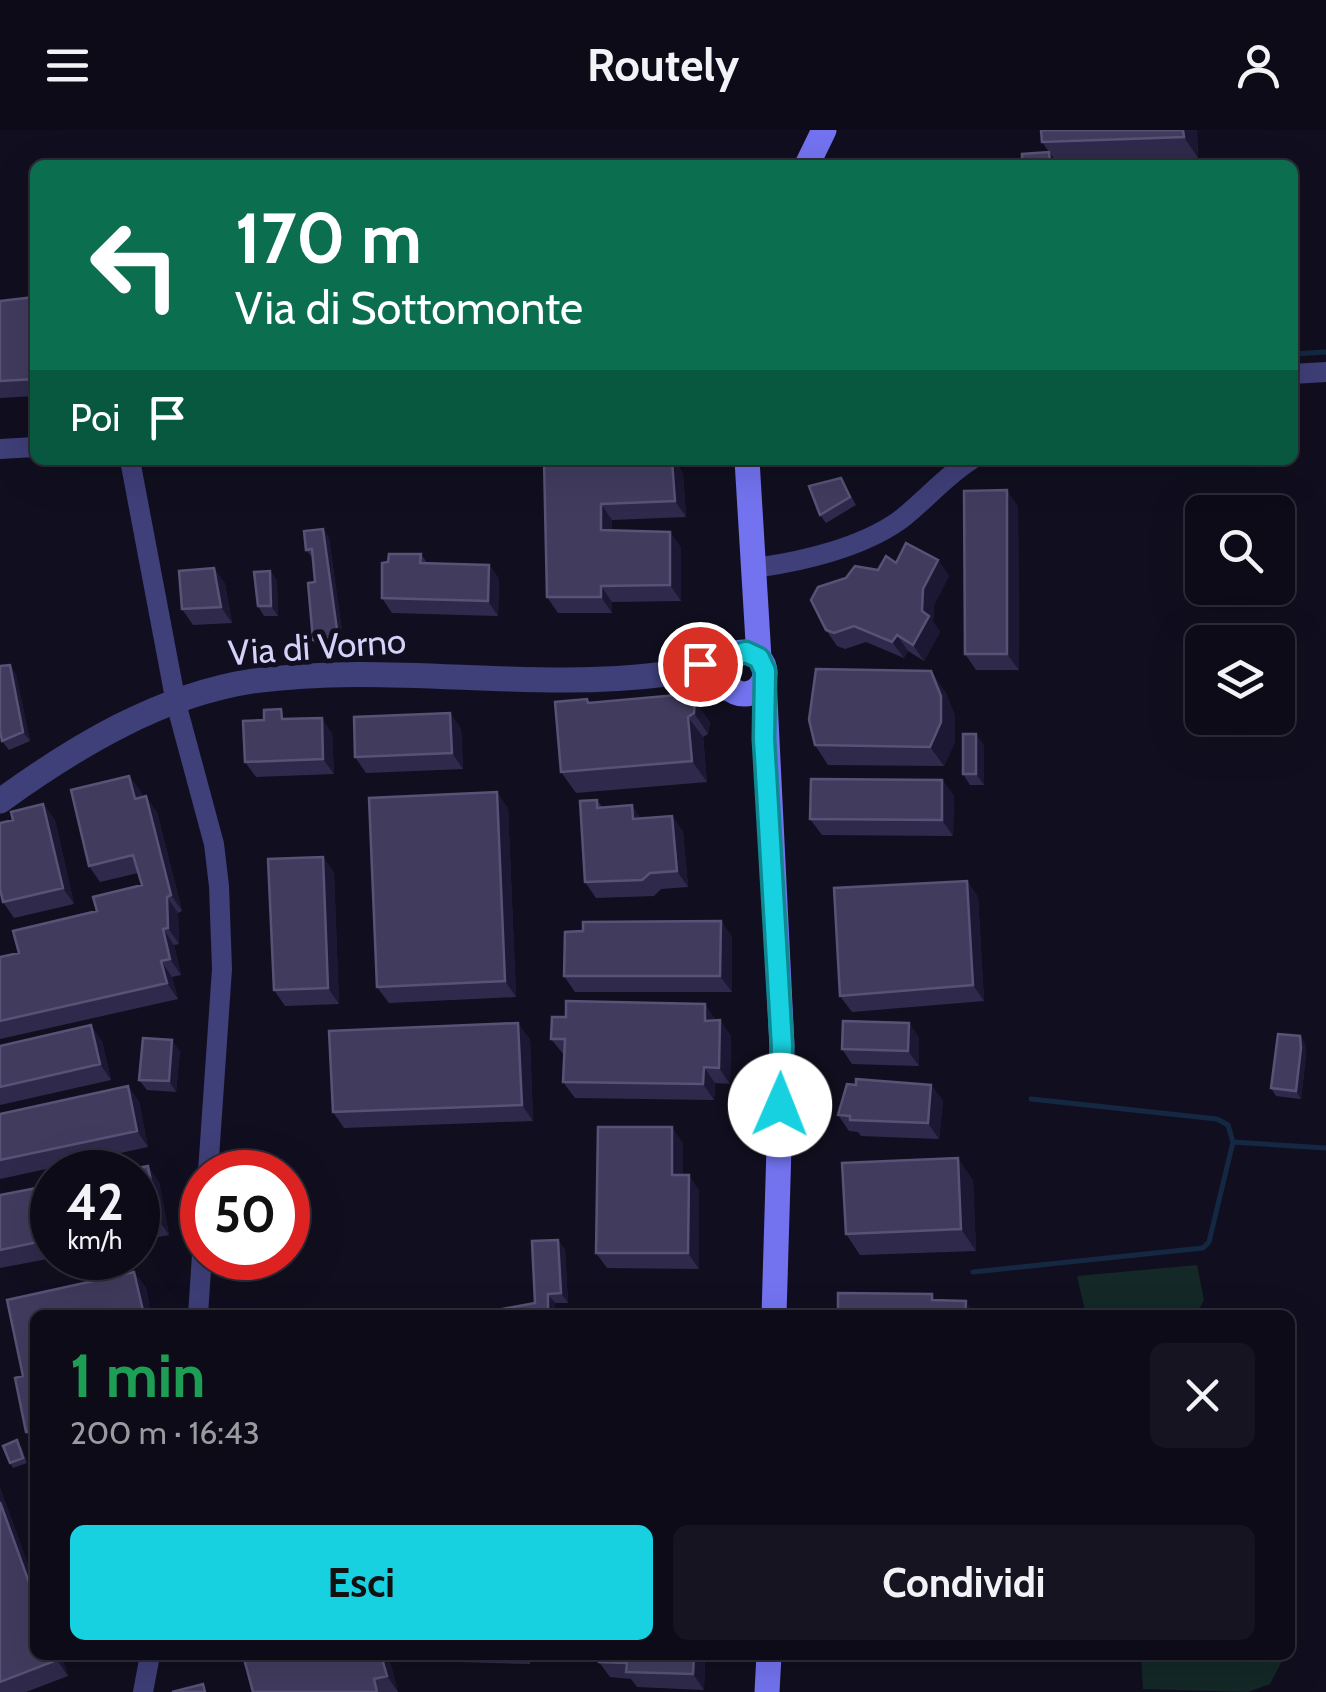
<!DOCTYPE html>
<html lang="it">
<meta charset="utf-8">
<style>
:root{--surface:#0d0b17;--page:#161420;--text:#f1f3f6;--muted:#9a9ba1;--line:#2d2b36;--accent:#18d1e0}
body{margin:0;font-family:Cabin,sans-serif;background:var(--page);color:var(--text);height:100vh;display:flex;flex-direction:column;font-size:38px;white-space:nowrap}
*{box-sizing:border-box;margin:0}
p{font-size:32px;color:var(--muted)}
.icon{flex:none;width:55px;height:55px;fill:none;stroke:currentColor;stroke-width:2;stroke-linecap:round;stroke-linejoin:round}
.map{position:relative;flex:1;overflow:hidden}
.panel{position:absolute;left:30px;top:1180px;width:1265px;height:350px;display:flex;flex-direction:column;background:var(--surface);border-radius:15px;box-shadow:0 10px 40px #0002,0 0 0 2px var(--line)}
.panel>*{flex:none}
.top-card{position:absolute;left:30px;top:30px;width:1268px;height:305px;border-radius:15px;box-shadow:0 10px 40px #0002,0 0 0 2px var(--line);background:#0b6e4f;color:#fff;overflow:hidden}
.tools{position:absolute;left:1185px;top:365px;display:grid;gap:20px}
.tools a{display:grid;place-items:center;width:110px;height:110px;border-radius:15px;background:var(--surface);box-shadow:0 10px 40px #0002,0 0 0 2px var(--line);font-size:50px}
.speed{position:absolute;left:30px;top:1020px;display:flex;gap:20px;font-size:50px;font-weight:700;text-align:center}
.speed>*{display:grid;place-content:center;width:130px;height:130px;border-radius:50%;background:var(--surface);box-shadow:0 10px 40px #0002,0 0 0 2px var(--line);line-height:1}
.speed small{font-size:25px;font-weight:400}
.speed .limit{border:15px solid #d22;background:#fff;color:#111}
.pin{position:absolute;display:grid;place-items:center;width:85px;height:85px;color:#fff;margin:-42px;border:5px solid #fff;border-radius:50%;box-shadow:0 2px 10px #0007}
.me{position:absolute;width:110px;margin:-55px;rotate:1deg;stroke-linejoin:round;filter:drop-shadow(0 0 8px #0008)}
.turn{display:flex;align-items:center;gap:35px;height:210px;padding:0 40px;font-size:45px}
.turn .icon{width:130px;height:130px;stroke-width:2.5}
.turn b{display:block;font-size:70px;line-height:85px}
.then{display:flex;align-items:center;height:95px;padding:0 40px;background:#0003;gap:20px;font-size:38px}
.round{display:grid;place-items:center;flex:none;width:105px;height:105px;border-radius:15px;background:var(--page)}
.summary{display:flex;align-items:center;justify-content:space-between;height:170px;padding:0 40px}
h1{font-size:60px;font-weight:700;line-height:75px;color:#1e9e55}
.cta{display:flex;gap:20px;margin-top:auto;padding:20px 40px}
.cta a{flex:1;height:115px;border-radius:15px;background:var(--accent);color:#111;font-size:40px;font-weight:700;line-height:115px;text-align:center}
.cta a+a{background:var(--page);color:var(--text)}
header{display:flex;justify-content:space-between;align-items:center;height:130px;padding:0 40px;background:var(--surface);font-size:45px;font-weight:700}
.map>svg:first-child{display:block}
</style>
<header><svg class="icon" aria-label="menu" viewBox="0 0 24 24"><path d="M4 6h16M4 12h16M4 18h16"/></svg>Routely<svg class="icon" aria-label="person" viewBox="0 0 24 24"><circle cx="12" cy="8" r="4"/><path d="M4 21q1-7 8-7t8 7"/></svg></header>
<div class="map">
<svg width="1326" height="1562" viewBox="0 0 1326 1562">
<rect width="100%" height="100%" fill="#110f1f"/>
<!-- green -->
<path fill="#132827" d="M1197 1135 1204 1170 1196 1185H1086L1077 1146Z
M1141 1525H1285L1270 1554 1248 1562 1143 1559Z"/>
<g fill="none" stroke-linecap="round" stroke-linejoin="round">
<!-- stream -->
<path stroke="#142844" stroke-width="5" d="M1292 224 1326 222
M1233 1012 1326 1018
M973 1142 1203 1118 1209 1112 1233 1012 1228 995 1217 989 1031 969"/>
<!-- minor -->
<path stroke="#3f3f79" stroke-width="20" d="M1292 244 1326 242
M0 319 35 317
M130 330 176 573 214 714 219 756 222 839 208 1042
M754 438C800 432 861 418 900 390 925 371 944 347 971 330
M198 1185 202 1125
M143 1562 150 1525"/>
<!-- tertiary -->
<path stroke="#3f3f79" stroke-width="25" d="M668 543 735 561
M0 671C75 617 160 565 253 551 391 532 529 562 666 544 688 541 711 531 732 525"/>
<!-- secondary -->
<path stroke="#7373f0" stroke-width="25" d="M807 35 824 0
M747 330 759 528
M723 543a21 21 0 1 1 42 0a21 21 0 1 1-42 0Z
M764 549 782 916 774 1185
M767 1562 769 1525"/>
</g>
<!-- wall -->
<path fill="#2f2a4b" d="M1041 0H1197L1198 28 1057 33 1042 12Z
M35 167V266L0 268V171Z
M544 330 683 343 686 387 612 390V400L670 402 681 418V471L612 472V483H558L547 467Z
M841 348 856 375 826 393 820 385Z
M1018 376 1019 540H976L965 524Z
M323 399 329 408 344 516 319 519 313 510 315 452 313 428 306 420Z
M421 424 427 433 489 435 499 449 498 486 392 483 382 468 388 432Z
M938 430 949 446 934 475 933 492 940 502 924 531 908 521 904 528 866 512 845 519 837 516 826 500 896 433Z
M214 438 225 454 232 493 193 495 182 479Z
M270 441 277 451 278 486H264L258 476Z
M16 544 30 611 9 620 2 611Z
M945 561 955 586V612L944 636 828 635 815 615Z
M688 564 710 592 708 604 703 607 707 652 576 663 561 642 590 573Z
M288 589 332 603 334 644 256 647 245 632Z
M461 598 463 639 366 643 355 627Z
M984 615V655H970L963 644Z
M129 646 141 662 142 667 157 682 182 781 178 783 179 814 174 815 181 845 172 847 178 869 0 909V827L19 823 142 755 138 743 100 752 89 736Z
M942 650 954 666 953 706 822 705 810 689Z
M597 670 602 677 641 688 672 686 683 702 688 757 661 759 654 766 596 768 585 752Z
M43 674 55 690 74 774 14 788 3 772 13 690Z
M508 678 516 867 389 873 377 857Z
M323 727 334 743 339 874 285 876 274 860Z
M967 751 978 767 984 871 852 882 840 866Z
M721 791 732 807V862H575L564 846 583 801Z
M716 890H720L731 906 730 954 715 953 714 970 575 968 563 952 564 925 551 909Z
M909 893 919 908V936L852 934 842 919Z
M1300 906 1305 914 1306 925 1301 969 1276 966 1271 958Z
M530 909 533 991 344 998 333 982Z
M102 911 111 950 0 975V916Z
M180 921 176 962 147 960 139 950Z
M931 955 943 971 939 1009 861 1006 858 1002 849 1001 838 985Z
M128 956 139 972 148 1017 0 1049V984Z
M683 1013V1045L699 1060V1139L607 1138 596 1123Z
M138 1042 159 1052 169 1105 138 1111Z
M973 1050 976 1121 860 1125 846 1104Z
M52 1055 53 1128 0 1138V1065Z
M565 1119 568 1173H555V1185H498L535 1173Z
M134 1142 146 1158 151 1185H35V1315L26 1302 15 1248 23 1246 7 1170Z
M21 1316 27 1333 13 1338 10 1333Z
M0 1358 35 1454V1525H61L68 1546 26 1562H0Z
M185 1525H204L203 1531 187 1527Z
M388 1525 398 1562H253Z
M454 1525H530V1534L459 1532Z
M599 1525H705L704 1560 637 1557 631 1549 610 1547 599 1532Z"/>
<!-- shaded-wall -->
<path fill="#1c1732" d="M1183 0H1197L1198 28 1184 7Z
M1049 22 1057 33V35H1050Z
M672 330H675L683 343 686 387 675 371Z
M1007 360 1018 376 1019 540 1007 524Z
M601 374 612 390V416L601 400Z
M323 399 329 408 344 516 338 507Z
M670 402 681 418V471L670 455Z
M938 430 949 446 934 475 933 492 940 502 924 531 913 515 922 481 923 459Z
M489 435 499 449 498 486 488 471Z
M214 438 225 454 232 493 221 477Z
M270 441 277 451 278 486 271 476Z
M601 456 612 472V483L601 467Z
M897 505 908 521 904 528 892 512Z
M10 535 16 544 30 611 23 602Z
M931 541 945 561 955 586V612L944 636 930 617Z
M695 571 710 592 708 604 694 583Z
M450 583 461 598 463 639 452 623Z
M688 587 703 607 707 652 692 631Z
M322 588 332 603 334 644 323 629Z
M976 604 984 615V655L976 644Z
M129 646 141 662 146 685 135 669Z
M942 650 954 666 953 706 942 690Z
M497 662 508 678 516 867 505 851Z
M146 666 157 682 182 781 171 765Z
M43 674 55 690 74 774 63 758Z
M632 675 643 691 633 689Z
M672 686 683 702 688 757 677 741Z
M323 727 334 743 339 874 328 858Z
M967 751 978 767 984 871 973 855Z
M167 767 178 783 179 814 168 798Z
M721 791 732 807V862L720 846Z
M163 799 174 815 181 845 170 829Z
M161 831 172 847 178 869 167 853Z
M705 874 716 890 705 891Z
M720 890 731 906 730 954 719 938Z
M518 893 530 909 533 991 522 975Z
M909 893 919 908V936L908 921Z
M91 895 102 911 111 950 100 934Z
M1300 906 1305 914 1306 925 1301 969 1296 961Z
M172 910 180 921 176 962 169 951Z
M704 937 715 953 714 970 703 954Z
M931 955 943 971 939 1009 928 993Z
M128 956 139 972 148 1017 137 1001Z
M672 997 683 1013V1060L672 1045Z
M958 1028 973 1050 976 1121 961 1099Z
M148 1036 159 1052 169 1105 158 1089Z
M689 1045 699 1060V1139L688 1123Z
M558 1110 565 1119 568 1173 561 1163Z
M134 1142 146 1158 151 1185H144Z
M548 1164 555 1173V1185H548Z
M966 1171 975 1185H965Z
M0 1358 35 1454V1469L0 1372Z
M55 1525H61L68 1546 57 1530Z
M381 1525H388L398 1562 387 1546Z
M694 1525H705L704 1560 693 1544Z"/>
<!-- building -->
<path fill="#413c5e" stroke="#585376" stroke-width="2.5" d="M1041 0H1183L1184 7 1042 12Z
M1049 22 1050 35H1022V24Z
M35 167V249L0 251V171Z
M544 330H672L675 371 601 374V400L670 402V455L601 456V467H547Z
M841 348 850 367 820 385 809 356Z
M1007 360V524H965L964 361Z
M323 399 338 507 313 510 308 453 315 452 312 419 306 420 304 401Z
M906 413 938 430 923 459 922 481 929 486 913 515 897 505 892 512 854 496 834 503 826 500 811 470 818 457 846 448 855 436 878 440 886 426 896 433Z
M389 424H421L420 433 489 435 488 471 382 468V433L388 432Z
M214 438 221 477 182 479 179 441Z
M270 441 271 476H258L254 442Z
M10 535 23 602 2 611 0 600V536Z
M816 539 931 541 941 566V592L930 617 815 615 809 590Z
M688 564 695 571 694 583 688 587 692 631 561 642 555 572 587 569 588 573Z
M281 579 282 589 322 588 323 629 245 632 243 591 264 590V580Z
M450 583 452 623 355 627 354 587Z
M963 604H976V644H963Z
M129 646 135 669 146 666 171 765 167 767 168 798 163 799 170 829 161 831 167 853 0 891V827L19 823 13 801 97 781 93 767 142 755 133 725 89 736 71 660Z
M811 649 942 650V690L810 689Z
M497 662 505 851 377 857 369 668Z
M597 670V678L632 675 633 689 672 686 677 741 650 743 642 750 585 752 580 671Z
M43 674 63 758 3 772 0 759V693L13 690 11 682Z
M323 727 328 858 274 860 268 729Z
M967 751 973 855 840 866 834 758Z
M721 791 720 846H564L565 802 583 801V792Z
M566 871 705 874V891L720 890 719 938 704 937 703 954 563 952 565 909H551L552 887H566Z
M843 891 909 893 908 921 842 919Z
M518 893 522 975 333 982 329 901Z
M91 895 100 934 0 957V916Z
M1278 904 1300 906 1301 918 1296 961 1271 958Z
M143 908 172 910 169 951 139 950Z
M856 949 931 955 928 993 850 990V986L838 985 847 954 856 955Z
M128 956 137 1001 0 1030V984Z
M598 997H672V1045H689L688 1123H596Z
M958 1028 961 1099 846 1104 842 1033Z
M148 1036 158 1089 138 1093V1042H117Z
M52 1055V1109L0 1120V1065Z
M558 1110 561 1163 548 1164V1185H498L497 1180 535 1173 532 1111Z
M134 1142 144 1185H35V1300L26 1302 15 1248 23 1246 7 1170Z
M838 1163 932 1164V1170L966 1171 965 1185H838Z
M17 1310 23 1328 10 1333 3 1316Z
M0 1372 35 1469V1525H55L57 1530 0 1552Z
M243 1525H381L387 1546 374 1549 377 1562H253Z
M599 1525H694L693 1544 626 1542 627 1533 599 1532Z
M203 1554 205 1562H172Z"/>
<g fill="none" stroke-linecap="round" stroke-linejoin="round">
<defs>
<path id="route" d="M700 534 746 522 759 528 765 541 764 609 782 916 780 975"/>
</defs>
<!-- route casing -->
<use href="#route" stroke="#108892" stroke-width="25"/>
<!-- route -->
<use href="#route" stroke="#18d1e0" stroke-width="18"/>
</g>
<g text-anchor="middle" stroke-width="10" stroke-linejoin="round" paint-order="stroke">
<!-- street labels -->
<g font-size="35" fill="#d5d2fa" stroke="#110f1f">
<text transform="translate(317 517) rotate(-4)" y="12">Via di Vorno</text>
</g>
</g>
</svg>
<div class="tools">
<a><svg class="icon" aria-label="search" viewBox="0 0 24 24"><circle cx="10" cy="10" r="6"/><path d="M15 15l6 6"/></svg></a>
<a><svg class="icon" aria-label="layers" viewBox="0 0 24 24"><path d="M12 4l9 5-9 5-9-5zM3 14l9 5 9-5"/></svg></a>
</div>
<div class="speed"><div>42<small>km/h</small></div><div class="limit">50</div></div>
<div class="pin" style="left:700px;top:534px;background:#d93025"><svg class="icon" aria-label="arrive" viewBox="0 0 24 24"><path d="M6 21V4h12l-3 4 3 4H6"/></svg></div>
<svg class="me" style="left:780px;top:975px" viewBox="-20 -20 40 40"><circle r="19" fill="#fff"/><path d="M0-13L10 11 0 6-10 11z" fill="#18d1e0"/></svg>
<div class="top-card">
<div class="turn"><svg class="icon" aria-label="left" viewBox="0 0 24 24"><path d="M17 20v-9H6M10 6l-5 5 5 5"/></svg><div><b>170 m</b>Via di Sottomonte</div></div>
<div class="then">Poi<svg class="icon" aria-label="arrive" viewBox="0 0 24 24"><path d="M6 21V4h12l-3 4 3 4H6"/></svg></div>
</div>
<section class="panel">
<div class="summary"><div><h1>1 min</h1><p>200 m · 16:43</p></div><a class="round"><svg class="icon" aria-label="close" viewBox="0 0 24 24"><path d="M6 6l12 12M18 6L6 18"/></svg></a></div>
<div class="cta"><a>Esci</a><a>Condividi</a></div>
</section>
</div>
